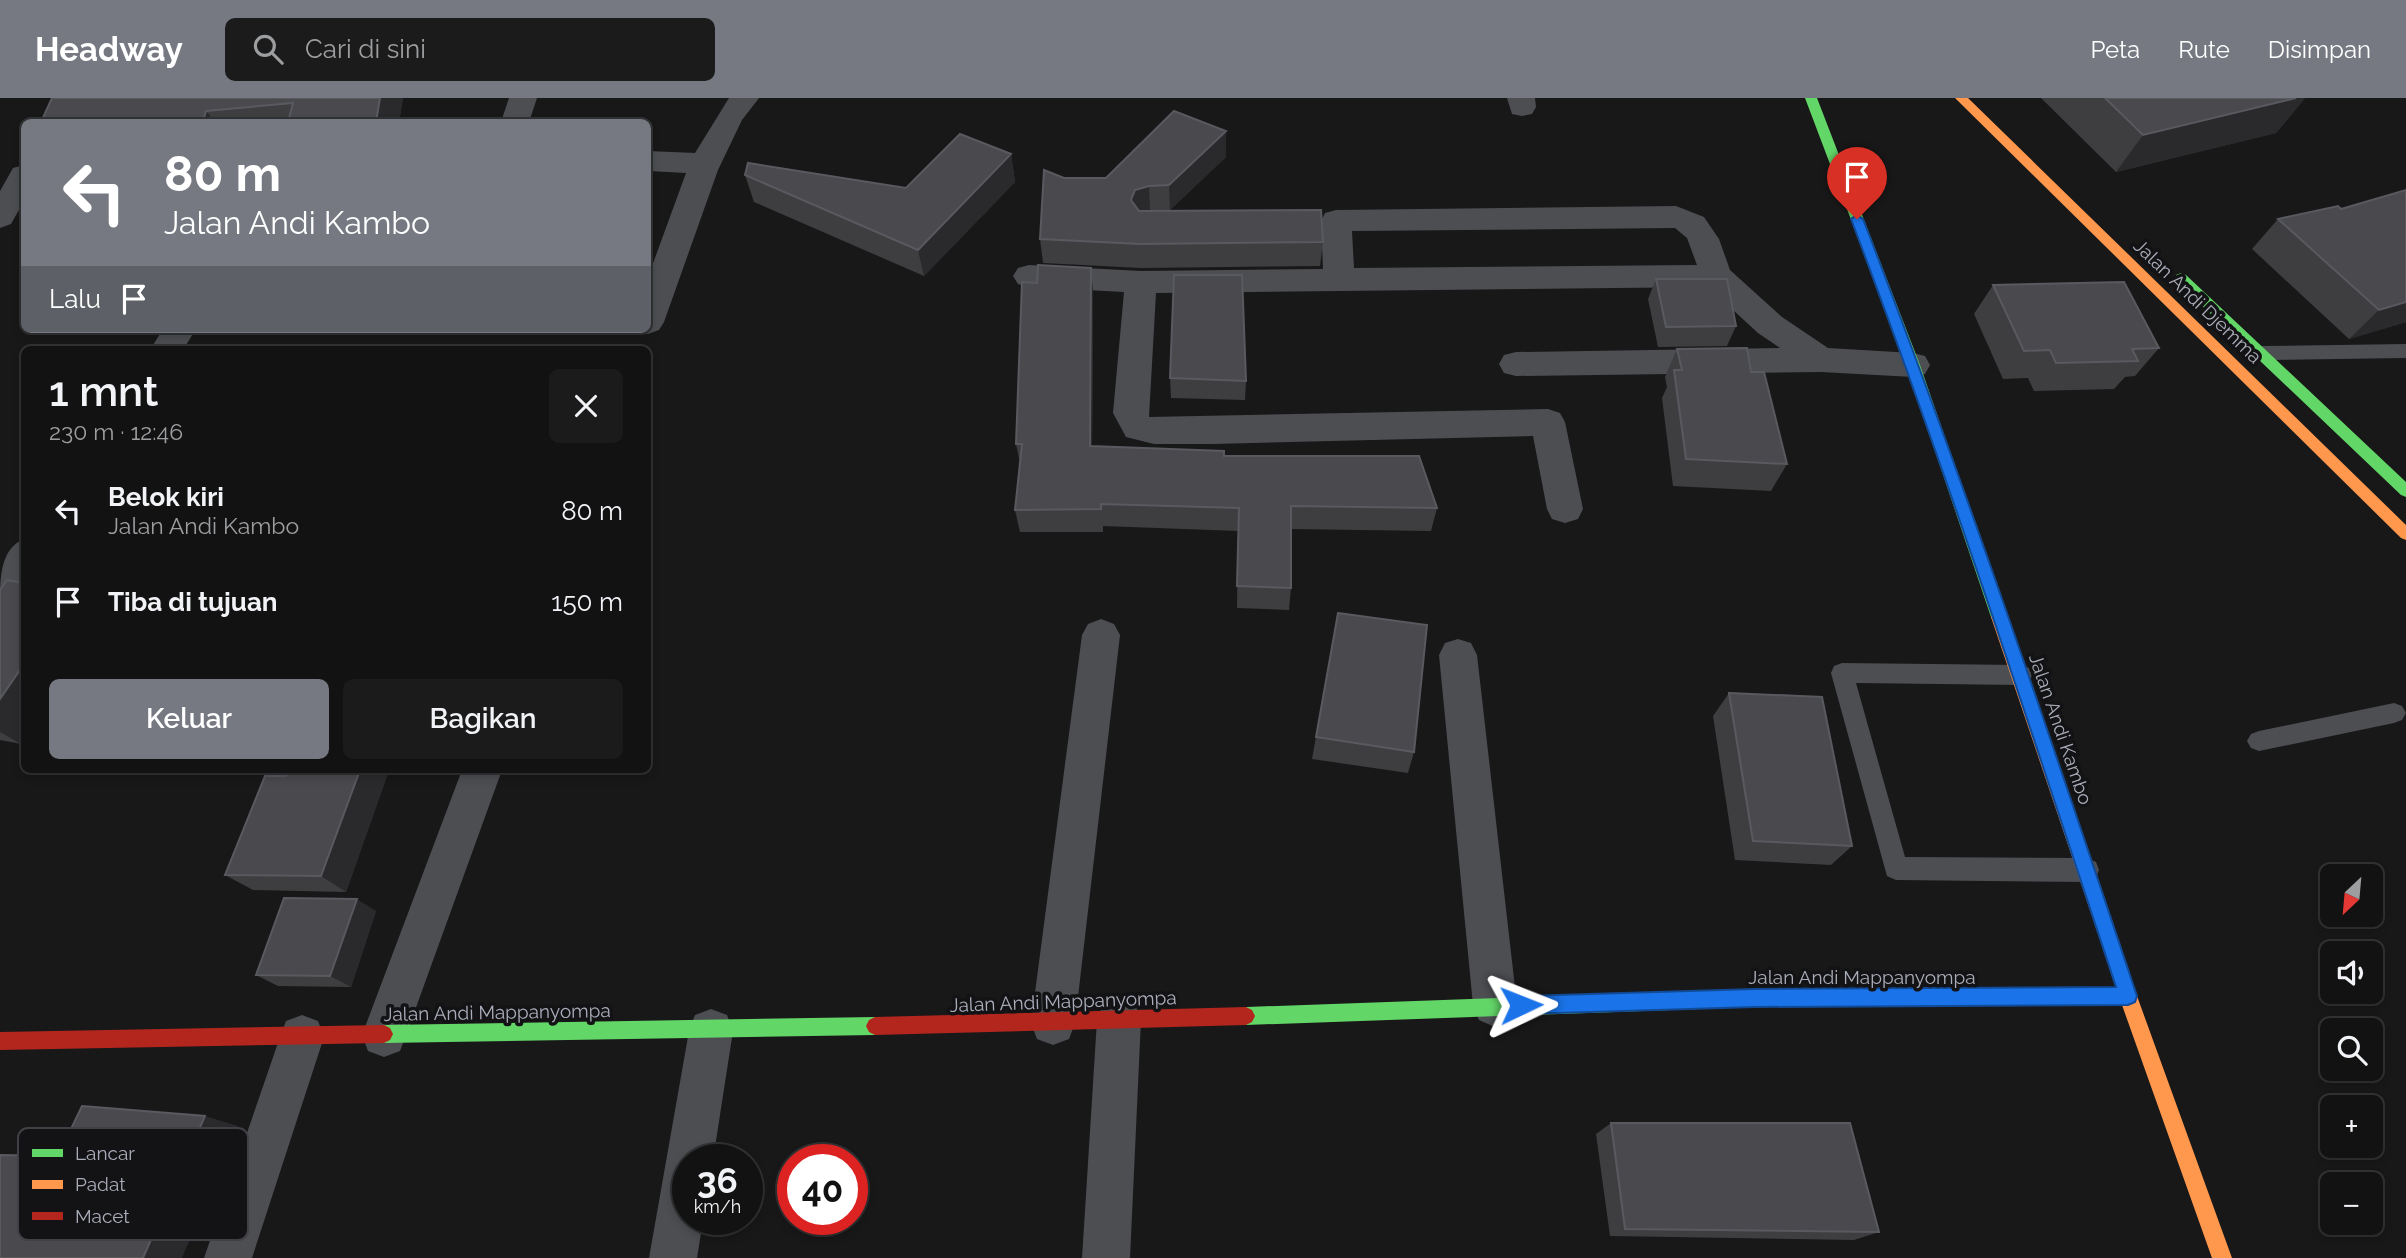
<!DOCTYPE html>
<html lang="id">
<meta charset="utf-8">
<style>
:root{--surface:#121213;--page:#1b1b1c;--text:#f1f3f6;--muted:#9c9ea0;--line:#313233;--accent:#767981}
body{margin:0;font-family:Raleway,sans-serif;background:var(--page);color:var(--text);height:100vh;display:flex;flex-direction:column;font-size:26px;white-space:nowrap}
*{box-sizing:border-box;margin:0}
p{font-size:23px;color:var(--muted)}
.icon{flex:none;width:38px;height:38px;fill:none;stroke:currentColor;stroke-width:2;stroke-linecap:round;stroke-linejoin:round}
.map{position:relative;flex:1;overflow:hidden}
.drawer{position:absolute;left:21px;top:248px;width:630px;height:427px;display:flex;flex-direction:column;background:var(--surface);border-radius:10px;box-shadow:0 4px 10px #0003,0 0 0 2px var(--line)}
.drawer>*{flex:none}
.guide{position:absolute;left:21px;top:21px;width:630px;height:214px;border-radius:10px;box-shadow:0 4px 10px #0003,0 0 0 2px var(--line);background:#767981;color:#fff;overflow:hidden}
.needle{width:46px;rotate:206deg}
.buttons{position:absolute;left:2320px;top:766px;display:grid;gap:14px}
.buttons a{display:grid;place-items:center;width:63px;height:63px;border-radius:10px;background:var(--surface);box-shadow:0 4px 10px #0003,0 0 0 2px var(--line);font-size:35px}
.speed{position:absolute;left:672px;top:1046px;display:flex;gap:14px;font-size:35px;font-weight:700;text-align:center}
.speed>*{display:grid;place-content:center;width:91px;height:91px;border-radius:50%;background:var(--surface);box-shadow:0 4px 10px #0003,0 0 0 2px var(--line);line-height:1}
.speed small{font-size:18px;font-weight:400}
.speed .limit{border:10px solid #d22;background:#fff;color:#111}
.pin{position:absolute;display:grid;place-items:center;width:60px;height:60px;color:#fff;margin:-72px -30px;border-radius:50% 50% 50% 0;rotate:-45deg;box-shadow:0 0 7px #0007}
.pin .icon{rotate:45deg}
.me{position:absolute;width:77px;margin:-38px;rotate:88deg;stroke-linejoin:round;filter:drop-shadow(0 0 5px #0008)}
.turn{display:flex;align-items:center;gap:24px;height:147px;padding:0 28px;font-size:32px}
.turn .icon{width:91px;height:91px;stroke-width:2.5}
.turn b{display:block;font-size:49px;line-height:60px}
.then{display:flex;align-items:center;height:66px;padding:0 28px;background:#0003;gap:14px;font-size:26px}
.round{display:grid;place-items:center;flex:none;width:74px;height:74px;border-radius:10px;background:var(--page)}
.summary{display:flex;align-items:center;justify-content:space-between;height:119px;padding:0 28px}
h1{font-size:42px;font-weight:600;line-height:52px}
.action{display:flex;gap:14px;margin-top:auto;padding:14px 28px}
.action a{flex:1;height:80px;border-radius:10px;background:var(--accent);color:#fff;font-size:28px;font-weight:600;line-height:80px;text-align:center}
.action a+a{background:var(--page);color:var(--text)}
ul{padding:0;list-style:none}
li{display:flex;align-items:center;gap:21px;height:91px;padding:0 28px}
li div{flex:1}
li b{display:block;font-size:26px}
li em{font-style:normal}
header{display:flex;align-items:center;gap:42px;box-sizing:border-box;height:98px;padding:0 35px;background:var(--accent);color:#fff}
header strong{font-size:33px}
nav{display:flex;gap:38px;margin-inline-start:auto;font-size:24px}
.search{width:490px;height:63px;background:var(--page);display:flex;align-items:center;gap:18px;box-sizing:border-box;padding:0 24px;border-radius:10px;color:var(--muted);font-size:26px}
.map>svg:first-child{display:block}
</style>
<header>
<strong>Headway</strong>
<div class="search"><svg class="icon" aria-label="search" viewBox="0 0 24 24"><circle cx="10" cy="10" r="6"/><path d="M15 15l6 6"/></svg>Cari di sini</div>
<nav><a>Peta</a><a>Rute</a><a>Disimpan</a></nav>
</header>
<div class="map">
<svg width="2406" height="1160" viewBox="0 0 2406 1160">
<rect width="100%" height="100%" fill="#181819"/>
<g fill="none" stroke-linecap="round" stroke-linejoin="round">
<!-- lane -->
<path fill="#4c4e52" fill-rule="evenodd" d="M2406 246V260L2261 262 2251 255 2261 248Z
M1842 565 2021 567 2029 570 2032 577 2029 584 2021 587 1856 585 1905 759 2087 760 2096 764 2099 772 2096 780 2087 784 1896 782 1887 778 1831 575 1834 568Z
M2394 605 2402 608 2406 615 2402 622 2394 625 2259 653 2251 650 2247 643 2251 636 2259 633Z"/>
<!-- street -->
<path fill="#4c4e52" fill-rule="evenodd" d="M509 0H537L529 24H501Z
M729 0H759L742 22 718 72 664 224 659 232 648 236 637 232 648 231V179L686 75 648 73V53L695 55Z
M1507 0H1535L1536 9 1532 16 1522 18 1512 16Z
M24 67V103L11 126 0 130V93L13 70Z
M1676 108 1704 119 1719 141 1730 172 1782 219 1828 250 1913 255 1925 258 1930 267 1925 276 1913 279 1821 274 1516 278 1504 275 1499 266 1504 257 1516 254 1780 250 1758 235 1708 189 1156 195 1149 319 1548 311 1560 315 1565 324 1583 411 1578 421 1565 425 1552 421 1547 411 1533 338 1213 346H1154L1126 339 1113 315 1124 194 1029 189 1018 186 1013 178 1018 170 1029 167 1141 173 1323 171 1321 123 1325 115 1336 112ZM1675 130 1687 140 1697 167 1354 170 1352 133Z
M163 231H196L183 252H150Z
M24 441C26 467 29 497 0 507 0 480 0 451 24 441Z
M1101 521 1114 526 1120 537 1075 925 1069 941 1053 947 1037 941 1031 925 1082 537 1088 526Z
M1458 541 1471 545 1477 557 1517 907 1511 922 1495 929 1479 922 1473 907 1439 557 1445 545Z
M462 672H502L406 937 400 953 384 959 368 953 362 937Z
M1119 900 1135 906 1141 922 1130 1160H1082L1097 922 1103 906Z
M711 911 727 917 733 933 713 1062H688V1122H703L697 1160H649L689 933 695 917Z
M302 917 318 923 324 939 252 1160H204L280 939 286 923Z"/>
<!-- fast -->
<path fill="#63d668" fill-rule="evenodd" d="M1805 0H1817L1920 267 2007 519 2004 524H1994L1991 519 1906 267Z
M2181 175 2186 177 2406 384V399L2401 397 2176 183V177Z
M1922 890 1928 893 1931 899 1928 905 1922 908 1755 909 1246 927 1240 924 1237 918 1240 912 1246 909 1755 891Z
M875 919 881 922 884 928 881 934 875 937 384 945 378 942 375 936 378 930 384 927Z"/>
<!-- slow -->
<path fill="#ff974d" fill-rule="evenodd" d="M1955 0H1968L2406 427V442L2401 440Z
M1999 513 2004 514 2007 519 2137 898 2232 1160H2212L2122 907 1922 908 1916 905 1913 899 1916 893 1922 890 2116 889 1991 519 1994 514Z"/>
<!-- jam -->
<path fill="#b3261e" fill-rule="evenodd" d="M1246 909 1252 912 1255 918 1252 924 1246 927 875 937 869 934 866 928 869 922 875 919Z
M384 927 390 930 393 936 390 942 384 945 0 952V934Z"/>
</g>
<!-- wall -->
<path fill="#3e3e41" d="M52 0H403L399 24H41Z
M2041 0H2305L2276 35 2116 74Z
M1226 33V59L1170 112 1148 113 1323 144 1320 168 1141 170 1043 165 1040 141 1064 80H1106Z
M1011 56 1015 84 924 178 754 104 745 77 906 90Z
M2406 92V224L2349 241 2252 151 2278 121 2341 111Z
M1091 170 1093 195 1092 348 1224 358 1437 410 1431 433 1291 431V490L1289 512 1237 510 1238 433 1103 428V434H1020L1015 412 1020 365 1016 346 1037 185Z
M1656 181 1736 228 1727 248 1658 249 1648 201Z
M1993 187 2159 250 2135 278 2125 279 2114 291 2034 293 2028 280 2003 281 1974 216Z
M1677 251 1751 274 1787 366 1771 393 1673 388 1662 300 1667 289 1665 279Z
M1170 280 1246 283 1245 302 1171 300Z
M24 485V641L21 646 0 642V492Z
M1338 515 1414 654 1408 675 1312 661Z
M1729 595 1852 748 1831 767 1735 762 1713 618Z
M289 672H416L414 677 388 675 346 794 253 792 225 777Z
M376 813 351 889 278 888 256 877Z
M1611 1025 1879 1134 1854 1142 1610 1138 1596 1036Z"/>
<!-- shaded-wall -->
<path fill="#2a2a2c" d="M380 0H403L399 24H376Z
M2296 0H2305L2276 35 2116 74 2143 37Z
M206 13 215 24H203Z
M1226 33V59L1170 112 1169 87Z
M1011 56 1015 84 924 178 918 152Z
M1149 88 1150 112 1137 117 1131 102 1135 92Z
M1091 170 1093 195 1092 372 1090 348Z
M2406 201V224L2349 241 2379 212Z
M24 566V641L21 646 0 634V601Z
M360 672H384L388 675 346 794 321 778Z
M407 672H416L414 677Z
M357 801 376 813 351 889 330 878Z
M205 1018 238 1028 182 1160H143Z"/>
<!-- building -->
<path fill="#4a4a4e" stroke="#585a5f" stroke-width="2" d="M52 0H380L376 24H288L293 5 206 13 203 24H41Z
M2105 0H2296L2143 37Z
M1174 13 1226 33 1169 87 1149 88 1135 92 1131 102 1139 113 1321 112 1323 144 1140 146 1040 141 1044 72 1064 80H1106Z
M960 36 1011 56 918 152 745 77 748 65 906 90Z
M2406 92V204L2379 212 2278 121 2338 108 2341 111Z
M1038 167 1091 170 1090 348 1224 353V358H1419L1437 410 1291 408V490L1237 488 1239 410 1101 406V411L1015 412 1022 346H1016L1022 184 1037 185Z
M1174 177H1242L1246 283 1170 280Z
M1656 181H1727L1736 228 1666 229Z
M2124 184 2159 250 2132 251 2138 263 2056 265 2050 252 2024 253 1993 187Z
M1747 250 1751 274H1764L1787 366 1686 361 1674 272H1682L1677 251Z
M7 482 24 485V566L0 601V492Z
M1338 515 1427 527 1414 654 1316 639Z
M1729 595 1822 599 1852 748 1753 743Z
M289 672H360L321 778 225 777 265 678H286Z
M284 800 357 801 330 878 256 877Z
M82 1008 205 1018 143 1160H0V1057L58 1058Z
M1611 1025H1850L1879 1134 1625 1131Z"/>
<!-- route -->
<path fill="#1a73e8" stroke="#114b97" stroke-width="2" d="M1857 117 1863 121C1962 377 2050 638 2137 898L2135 904 2128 907 1755 909 1521 916 1515 913 1512 907 1515 900 1521 898 1755 891 2116 889C2031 632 1947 375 1851 121Z"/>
<g text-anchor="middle" stroke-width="7" stroke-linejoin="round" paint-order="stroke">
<!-- street labels -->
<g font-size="19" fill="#a9adb9" stroke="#131215">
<text transform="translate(2198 203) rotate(44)" y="7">Jalan Andi Djemma</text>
<text transform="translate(2061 631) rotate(71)" y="7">Jalan Andi Kambo</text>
<text x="1862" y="886">Jalan Andi Mappanyompa</text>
<text transform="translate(1063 903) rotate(-2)" y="7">Jalan Andi Mappanyompa</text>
<text transform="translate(497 914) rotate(-1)" y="7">Jalan Andi Mappanyompa</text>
</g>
</g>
<!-- legend -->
<rect x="18" y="1030" width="230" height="112" rx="10" fill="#131215" stroke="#404046" stroke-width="2"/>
<rect x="32" y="1051" width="31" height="8" fill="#63d668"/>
<rect x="32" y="1082" width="31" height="9" fill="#ff974d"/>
<rect x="32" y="1114" width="31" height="8" fill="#b3261e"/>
<g font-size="19" fill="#a9adb9">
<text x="75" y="1062">Lancar</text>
<text x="75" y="1093">Padat</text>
<text x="75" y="1125">Macet</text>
</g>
</svg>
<div class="buttons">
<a><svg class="needle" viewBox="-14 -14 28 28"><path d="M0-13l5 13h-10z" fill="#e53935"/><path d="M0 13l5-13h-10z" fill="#9c9ea0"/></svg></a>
<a><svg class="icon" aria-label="sound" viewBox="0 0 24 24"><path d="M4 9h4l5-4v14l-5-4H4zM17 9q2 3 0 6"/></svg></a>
<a><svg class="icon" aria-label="search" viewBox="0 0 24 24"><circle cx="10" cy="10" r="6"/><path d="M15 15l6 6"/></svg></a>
<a>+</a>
<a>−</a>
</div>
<div class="speed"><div>36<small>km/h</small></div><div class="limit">40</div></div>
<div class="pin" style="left:1857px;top:121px;background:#d93025"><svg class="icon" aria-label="arrive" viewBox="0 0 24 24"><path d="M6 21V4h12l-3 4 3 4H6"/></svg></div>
<svg class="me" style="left:1521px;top:907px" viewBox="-20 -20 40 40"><path d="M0-17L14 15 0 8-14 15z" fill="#1a73e8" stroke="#fff" stroke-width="4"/></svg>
<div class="guide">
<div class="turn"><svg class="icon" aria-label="left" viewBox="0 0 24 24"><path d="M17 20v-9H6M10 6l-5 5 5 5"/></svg><div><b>80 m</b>Jalan Andi Kambo</div></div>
<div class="then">Lalu<svg class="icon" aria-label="arrive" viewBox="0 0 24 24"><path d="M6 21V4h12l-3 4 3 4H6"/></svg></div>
</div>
<section class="drawer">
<div class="summary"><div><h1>1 mnt</h1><p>230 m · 12:46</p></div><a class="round"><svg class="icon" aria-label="close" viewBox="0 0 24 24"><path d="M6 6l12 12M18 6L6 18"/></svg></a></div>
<ul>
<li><svg class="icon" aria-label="left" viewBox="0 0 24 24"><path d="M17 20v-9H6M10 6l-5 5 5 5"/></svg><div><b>Belok kiri</b><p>Jalan Andi Kambo</p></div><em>80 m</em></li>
<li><svg class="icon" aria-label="arrive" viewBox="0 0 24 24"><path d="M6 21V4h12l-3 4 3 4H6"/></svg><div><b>Tiba di tujuan</b></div><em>150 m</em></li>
</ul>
<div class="action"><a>Keluar</a><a>Bagikan</a></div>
</section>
</div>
